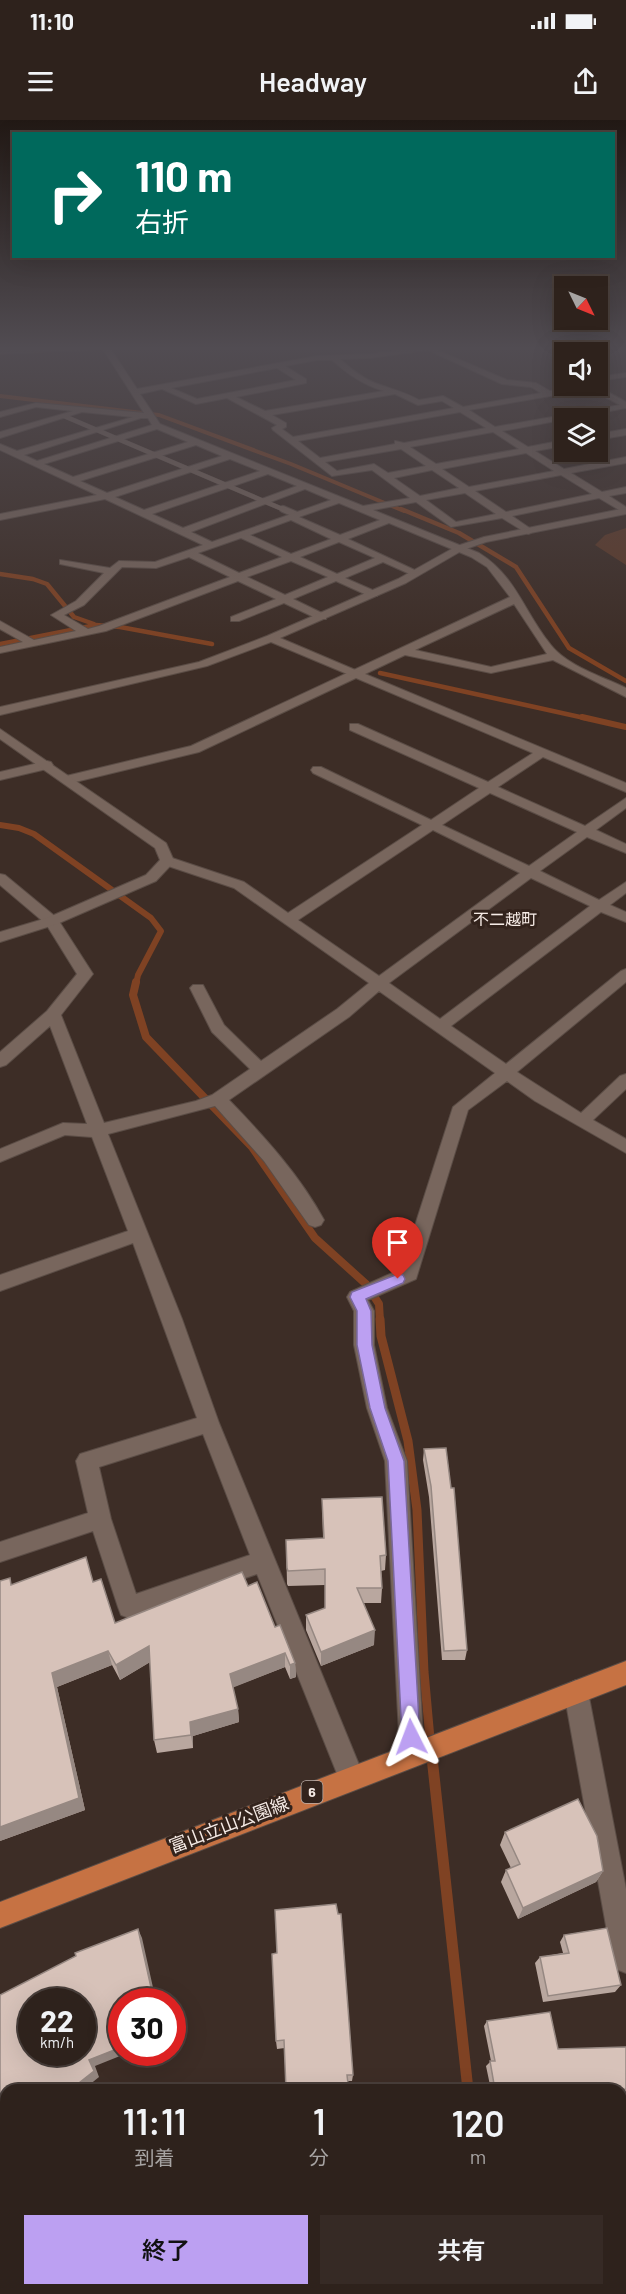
<!DOCTYPE html>
<html lang="ja">
<meta charset="utf-8">
<style>
:root{--surface:#2e221c;--page:#362a25;--text:#f1f3f6;--muted:#a7a4a3;--line:#493f3b;--accent:#bca0f2}
body{margin:0;font-family:Barlow,"Noto Sans JP",sans-serif;background:var(--page);color:var(--text);height:100vh;display:flex;flex-direction:column;font-size:22px;white-space:nowrap}
*{box-sizing:border-box;margin:0}
p{font-size:20px;color:var(--muted)}
.icon{flex:none;width:33px;height:33px;fill:none;stroke:currentColor;stroke-width:2;stroke-linecap:round;stroke-linejoin:round}
.map{position:relative;flex:1;overflow:hidden}
.sheet{position:absolute;left:0px;top:1964px;width:627px;height:212px;display:flex;flex-direction:column;background:var(--surface);border-radius:18px 18px 0 0;box-shadow:0 6px 24px #0002,0 0 0 2px var(--line)}
.sheet>*{flex:none}
.guide{position:absolute;left:12px;top:12px;width:603px;height:126px;border-radius:0px;box-shadow:0 6px 24px #0002,0 0 0 2px var(--line);background:#00695c;color:#fff;overflow:hidden}
.needle{width:39px;rotate:133deg}
.controls{position:absolute;left:554px;top:156px;display:grid;gap:12px}
.controls a{display:grid;place-items:center;width:54px;height:54px;border-radius:0px;background:var(--surface);box-shadow:0 6px 24px #0002,0 0 0 2px var(--line);font-size:30px}
.speed{position:absolute;left:18px;top:1868px;display:flex;gap:12px;font-size:30px;font-weight:700;text-align:center}
.speed>*{display:grid;place-content:center;width:78px;height:78px;border-radius:50%;background:var(--surface);box-shadow:0 6px 24px #0002,0 0 0 2px var(--line);line-height:1}
.speed small{font-size:15px;font-weight:400}
.speed .limit{border:9px solid #d22;background:#fff;color:#111}
.pin{position:absolute;display:grid;place-items:center;width:51px;height:51px;color:#fff;margin:-62px -26px;border-radius:50% 50% 50% 0;rotate:-45deg;box-shadow:0 0 6px #0007}
.pin .icon{rotate:45deg}
.me{position:absolute;width:66px;margin:-33px;rotate:357deg;stroke-linejoin:round;filter:drop-shadow(0 0 4px #0008)}
.turn{display:flex;align-items:center;gap:21px;height:126px;padding:0 24px;font-size:27px}
.turn .icon{width:78px;height:78px;stroke-width:2.5}
.turn b{display:block;font-size:42px;line-height:51px}
.eta{display:flex;justify-content:space-evenly;align-items:center;height:102px;text-align:center}
.eta b{font-size:36px;font-weight:600;line-height:42px}
.action{display:flex;gap:12px;margin-top:auto;padding:12px 24px}
.action a{flex:1;height:69px;border-radius:0px;background:var(--accent);color:#111;font-size:24px;font-weight:600;line-height:69px;text-align:center}
.action a+a{background:var(--page);color:var(--text)}
.status{display:flex;justify-content:space-between;align-items:center;height:42px;padding:0 30px;background:var(--surface);direction:ltr}
.status svg{height:16px;fill:currentColor}
header{display:flex;justify-content:space-between;align-items:center;height:78px;padding:0 24px;background:var(--surface);font-size:27px;font-weight:600}
.map>svg:first-child{display:block}
</style>
<div class="status"><b>11:10</b><svg viewBox="0 0 49 12"><path d="M0 12V9h3v3zM5 12V6h3v6zM10 12V3h3v9zM15 12V0h3v12zM26 1h20v11H26zM47 4h2v5h-2z"/></svg></div>
<header><svg class="icon" aria-label="menu" viewBox="0 0 24 24"><path d="M4 6h16M4 12h16M4 18h16"/></svg>Headway<svg class="icon" aria-label="share" viewBox="0 0 24 24"><path d="M12 15V3M7 8l5-5 5 5M5 13v7h14v-7"/></svg></header>
<div class="map">
<svg width="626" height="2174" viewBox="0 0 626 2174">
<rect width="100%" height="100%" fill="#3d2d26"/>
<!-- green -->
<path fill="#5d3a29" d="M626 408V445L595 425 605 415Z"/>
<g fill="none" stroke-linecap="round" stroke-linejoin="round">
<!-- stream-far5 -->
<path stroke="#7f4223" stroke-width="4" d="M0 276 159 295 291 344 404 391"/>
<!-- stream-far4 -->
<path stroke="#7f4223" stroke-width="4.5" d="M401 389 459 413 516 447 569 528 626 561
M0 454 33 459 47 464 74 497 94 504
M0 524 96 505 120 507 212 524
M380 553 589 599"/>
<!-- stream-far3 -->
<path stroke="#7f4223" stroke-width="6" d="M582 597 626 607
M0 705 19 708 34 714 151 798 161 811 138 855 136 864"/>
<!-- stream-far2 -->
<path stroke="#7f4223" stroke-width="8" d="M136 862 133 875 146 917 252 1027 315 1118 366 1164 379 1184 380 1201"/>
<!-- stream-far1 -->
<path stroke="#7f4223" stroke-width="9" d="M380 1199 381 1216 408 1321 417 1390 424 1552 431 1630"/>
<!-- stream -->
<path stroke="#7f4223" stroke-width="11" d="M431 1628 468 1970
M527 2169 529 2174"/>
<defs>
<path id="service-far1" d="M64 296 287 391"/>
<path id="service" d="M283 389 297 395"/>
<path id="minor" d="M66 226H112L110 228 137 269 317 236 370 234 432 226 439 231 507 260 536 263 550 271 582 266H597L626 282V288L502 311 528 327 564 320V326L535 331 564 349 626 337V343L571 353 602 372 626 367V373L609 376 626 387V394L599 378 512 396 531 409V413L528 414 502 398 451 407 416 382 373 390 479 433C516 456 524 492 550 524 567 546 601 556 626 568V577L553 540 491 553 405 535 365 554 626 663V672L543 637 498 667 585 706 626 678V688L596 710 626 724V733L587 717 540 751 599 780 626 762V773L610 785 626 792V802L601 792 451 906 506 944 621 851 626 849V862L517 952 581 993 620 956 626 954V969L593 1000 626 1019V1033L535 981 507 961 468 990 416 1159 368 1180 374 1191V1225L387 1288 407 1341 424 1634 421 1643 412 1646 403 1643 400 1634 385 1341 367 1288 354 1225V1191L347 1177 350 1172 401 1149 453 987 495 953 379 871 349 897 229 980C264 1016 300 1056 324 1100L321 1105 315 1107 309 1105 264 1041 215 986 108 1014 182 1199 219 1303 364 1657 360 1666 351 1670 342 1666 257 1454 129 1498 121 1495 118 1487 93 1411 0 1442V1422L88 1393 76 1341 80 1334 197 1298 133 1123 0 1171V1155L128 1111 92 1017 65 1015 0 1042V1029L63 1003 87 1004 50 906 6 945 0 947V932L47 891 77 854 46 804 0 765V754L5 755 57 798 93 854 61 895 104 1003 196 981 212 975 250 949 212 912 190 868 193 865H203L224 905 261 941 337 889 369 863 234 768 162 744 160 741 162 738H172L244 762 288 793 422 705 313 653 311 650 313 647H321L431 700 479 668 350 610V604H358L488 662 533 633 356 558 199 632 67 664 61 660 62 657 191 626 510 477 487 447 471 437 389 403 348 419 421 453 412 455 383 442 345 458 377 472V476H369L336 461 293 479 326 495V499H318L284 483 239 501H231V497L276 479 238 461 106 511 0 533V527L23 522 0 509V501L34 520 76 511 51 495 76 481 104 453 60 444V440L110 448 119 441 155 442 203 425 105 379 0 400V394L97 375 0 330V324L17 331 133 297 82 292 0 318V312L73 291 36 287 0 297V292L36 283 144 293 103 229 0 234V230ZM428 230 502 264 531 267 541 273 463 287 443 276 419 280C405 272 391 269 375 263 362 258 351 249 340 239L370 238ZM317 240H332C348 254 363 265 384 271L265 291 236 277 306 263V259L285 246ZM277 248 296 260 197 279 171 268ZM162 269 196 284 227 278 277 305 272 308 273 310 332 356 372 350 410 378 363 386 160 304 140 274ZM591 269 620 285 495 307 469 290ZM395 274 418 285 442 281 454 288 293 317 282 309 286 307V303L272 295ZM460 292 486 308 404 323 395 321V324L320 338 298 321ZM141 298H148L152 305 37 341 24 335ZM157 309 188 322 73 357 44 344ZM493 312 519 329 436 344 410 327ZM196 325 222 336 107 373 80 361ZM401 329 426 346 388 353 374 344 337 351 325 342ZM526 333 554 351 469 367 442 349ZM230 339 260 351 144 390 115 377ZM432 350 459 368 420 376 394 358ZM268 354 297 366 183 408 152 394ZM561 355 592 374 506 392 475 371ZM305 369 331 380 212 422 191 412ZM465 373 496 394 456 402 426 380ZM339 383 380 400 340 415 299 397ZM291 400 331 419 291 434 250 415ZM241 418 282 437 239 453 198 433ZM339 422 375 438 337 454 300 437ZM189 437 230 457 99 506 88 509 64 495 84 485 122 447 156 448ZM291 441 328 457 285 475 247 457ZM514 484 547 534 491 547 415 530ZM490 673 577 712 529 746 442 705ZM433 710 520 753 379 856 298 800ZM531 758 590 786 440 899 389 863ZM203 1314 250 1435 136 1474 111 1399 99 1347Z
M617 226H626V230Z
M626 253V257L597 261V257Z
M626 309V315L597 320V314Z
M47 641 51 642 53 645 51 648 0 660V652Z
M576 1560 584 1564 588 1572 626 1769V1853L616 1849 612 1839 564 1572 568 1564Z"/>
<path id="tertiary" d="M626 388V394L486 422 463 430 406 463 280 518 360 552V556H352L271 522 207 546 0 595V587L199 542 267 516 398 459 457 426 484 417Z
M0 609 166 723 174 741 172 744 156 761 57 804 0 822V812L47 798 146 755 160 740 155 728 0 619Z"/>
<path id="primary" d="M626 1541V1565L0 1808V1782Z"/>
</defs>
<!-- service-far1 casing -->
<use href="#service-far1" stroke="#5b4d46" stroke-width="5"/>
<!-- service casing -->
<use href="#service" stroke="#5b4d46" stroke-width="8"/>
<!-- minor casing -->
<use href="#minor" stroke="#5b4d46" stroke-width="2"/>
<!-- tertiary casing -->
<use href="#tertiary" stroke="#5b4d46" stroke-width="2"/>
<!-- primary casing -->
<use href="#primary" stroke="#5b4d46" stroke-width="2"/>
<!-- service-far1 -->
<use href="#service-far1" stroke="#78665d" stroke-width="4.5"/>
<!-- service -->
<use href="#service" stroke="#78665d" stroke-width="6"/>
<!-- minor -->
<use href="#minor" fill="#78665d" fill-rule="evenodd"/>
<!-- tertiary -->
<use href="#tertiary" fill="#78665d" fill-rule="evenodd"/>
<!-- primary -->
<use href="#primary" fill="#c67243" fill-rule="evenodd"/>
</g>
<!-- wall -->
<path fill="#b9a79f" d="M424 1329 467 1530 465 1540H442L429 1377 423 1340Z
M322 1379 386 1435 385 1450 381 1451 382 1468 381 1483H364L374 1525 321 1546 306 1510V1495L325 1488V1465L288 1466 287 1464 286 1420 323 1418Z
M0 1461 12 1464 93 1462 115 1503 248 1466 275 1507 295 1543 296 1557 290 1559 285 1547 233 1567 238 1589 239 1602 193 1616V1628L157 1633 154 1620 150 1542 120 1560 112 1545 57 1567 85 1690 0 1721Z
M505 1712 603 1751 596 1762 518 1799 501 1762 506 1750 511 1748 500 1725Z
M564 1815 621 1865 615 1872 543 1882 535 1843 540 1837 563 1833 560 1822Z
M272 1834 353 1955 352 1961H348L347 1970H286L285 1928 277 1929 276 1921Z
M487 1901 558 1929 626 1927V1973H621V1970H491L486 1946 491 1941 484 1906Z"/>
<!-- shaded-wall -->
<path fill="#968882" d="M375 1510 374 1525 321 1546V1532Z
M149 1526 152 1541 120 1560 116 1545Z
M108 1531 112 1545 57 1567 85 1690 0 1721V1707L52 1553Z
M285 1533V1547L232 1568 230 1554Z
M295 1543 296 1557 290 1559V1545Z
M238 1589 239 1602 193 1616V1628L191 1615 190 1602Z
M603 1751 596 1762 518 1799 523 1788Z
M138 1809 142 1818 156 1881H154Z
M122 1927V1932H130L95 1946 99 1957 83 1970H70L89 1940Z"/>
<!-- building -->
<path fill="#d7c2b9" stroke="#968882" stroke-width="1.5" fill-rule="evenodd" d="M446 1328 451 1368H454L467 1530 444 1531 431 1366 424 1329Z
M382 1377 386 1435 380 1436 382 1468H357L375 1510 321 1532 306 1495 325 1488V1449L288 1451 287 1448 286 1420 324 1418 322 1379Z
M86 1437 93 1462 101 1459 115 1503 242 1452 248 1466 257 1462 275 1507 280 1505 295 1543 290 1545 285 1533 230 1554 238 1589 190 1602 191 1615 154 1620 149 1526 116 1545 108 1531 52 1553 79 1678 0 1707V1461L10 1458 11 1465Z
M578 1679 597 1716 603 1751 523 1788 506 1750 520 1744 505 1712Z
M336 1784 338 1794H341L353 1955H347L348 1964 342 1963V1970L286 1969 284 1920 276 1921 272 1834 277 1833 275 1790Z
M607 1808 621 1865 548 1876 540 1837 569 1833 564 1815Z
M138 1809 154 1881H122V1927L89 1940 94 1951 70 1970H61L60 1967 56 1970H6V1997L0 1983V1875L76 1836 75 1833ZM32 1881H82V1932H32Z
M550 1892 558 1929 626 1927V1969L495 1970 490 1941H495L487 1901Z"/>
<!-- sky -->
<linearGradient id="sky" x2="0" y2="1"><stop stop-color="#221915"/><stop offset="0.43" stop-color="#514c52"/><stop offset="1" stop-color="#514c52" stop-opacity="0"/></linearGradient>
<rect width="626" height="530" fill="url(#sky)"/>
<!-- route -->
<path fill="#bca0f2" stroke="#7a689d" stroke-width="1.5" d="M398 1154 403 1155 405 1159 403 1163 366 1179 371 1191 372 1225 385 1288 404 1341 420 1617 418 1624 411 1626 404 1624 402 1617 388 1341 370 1288 357 1225V1191L350 1177 352 1172Z"/>
<g text-anchor="middle" stroke-width="6" stroke-linejoin="round" paint-order="stroke">
<!-- shield labels -->
<rect fill="#33231c" stroke="#bcafa9" stroke-width="1.5" x="301.5" y="1661" width="21" height="22" rx="4.5"/>
<g font-size="14" font-weight="bold" fill="#f6ebe6">
<text x="312" y="1677">6</text>
</g>
<!-- neighbourhood labels -->
<g font-size="16" fill="#f6ebe6" stroke="#33231c">
<text x="505" y="805">不二越町</text>
</g>
<!-- near-street labels -->
<g font-size="18" fill="#f6ebe6" stroke="#33231c">
<text transform="translate(229 1705) rotate(-21)" y="6">富山立山公園線</text>
</g>
</g>
</svg>
<div class="controls">
<a><svg class="needle" viewBox="-14 -14 28 28"><path d="M0-13l5 13h-10z" fill="#e53935"/><path d="M0 13l5-13h-10z" fill="#a7a4a3"/></svg></a>
<a><svg class="icon" aria-label="sound" viewBox="0 0 24 24"><path d="M4 9h4l5-4v14l-5-4H4zM17 9q2 3 0 6"/></svg></a>
<a><svg class="icon" aria-label="layers" viewBox="0 0 24 24"><path d="M12 4l9 5-9 5-9-5zM3 14l9 5 9-5"/></svg></a>
</div>
<div class="speed"><div>22<small>km/h</small></div><div class="limit">30</div></div>
<div class="pin" style="left:398px;top:1159px;background:#d93025"><svg class="icon" aria-label="arrive" viewBox="0 0 24 24"><path d="M6 21V4h12l-3 4 3 4H6"/></svg></div>
<svg class="me" style="left:411px;top:1617px" viewBox="-20 -20 40 40"><path d="M0-17L14 15 0 8-14 15z" fill="#bca0f2" stroke="#fff" stroke-width="4"/></svg>
<div class="guide">
<div class="turn"><svg class="icon" aria-label="right" viewBox="0 0 24 24"><path d="M7 20v-9h11M14 6l5 5-5 5"/></svg><div><b>110 m</b>右折</div></div>
</div>
<section class="sheet">
<div class="eta">
<div><b>11:11</b><p>到着</p></div>
<div><b>1</b><p>分</p></div>
<div><b>120</b><p>m</p></div>
</div>
<div class="action"><a>終了</a><a>共有</a></div>
</section>
</div>
